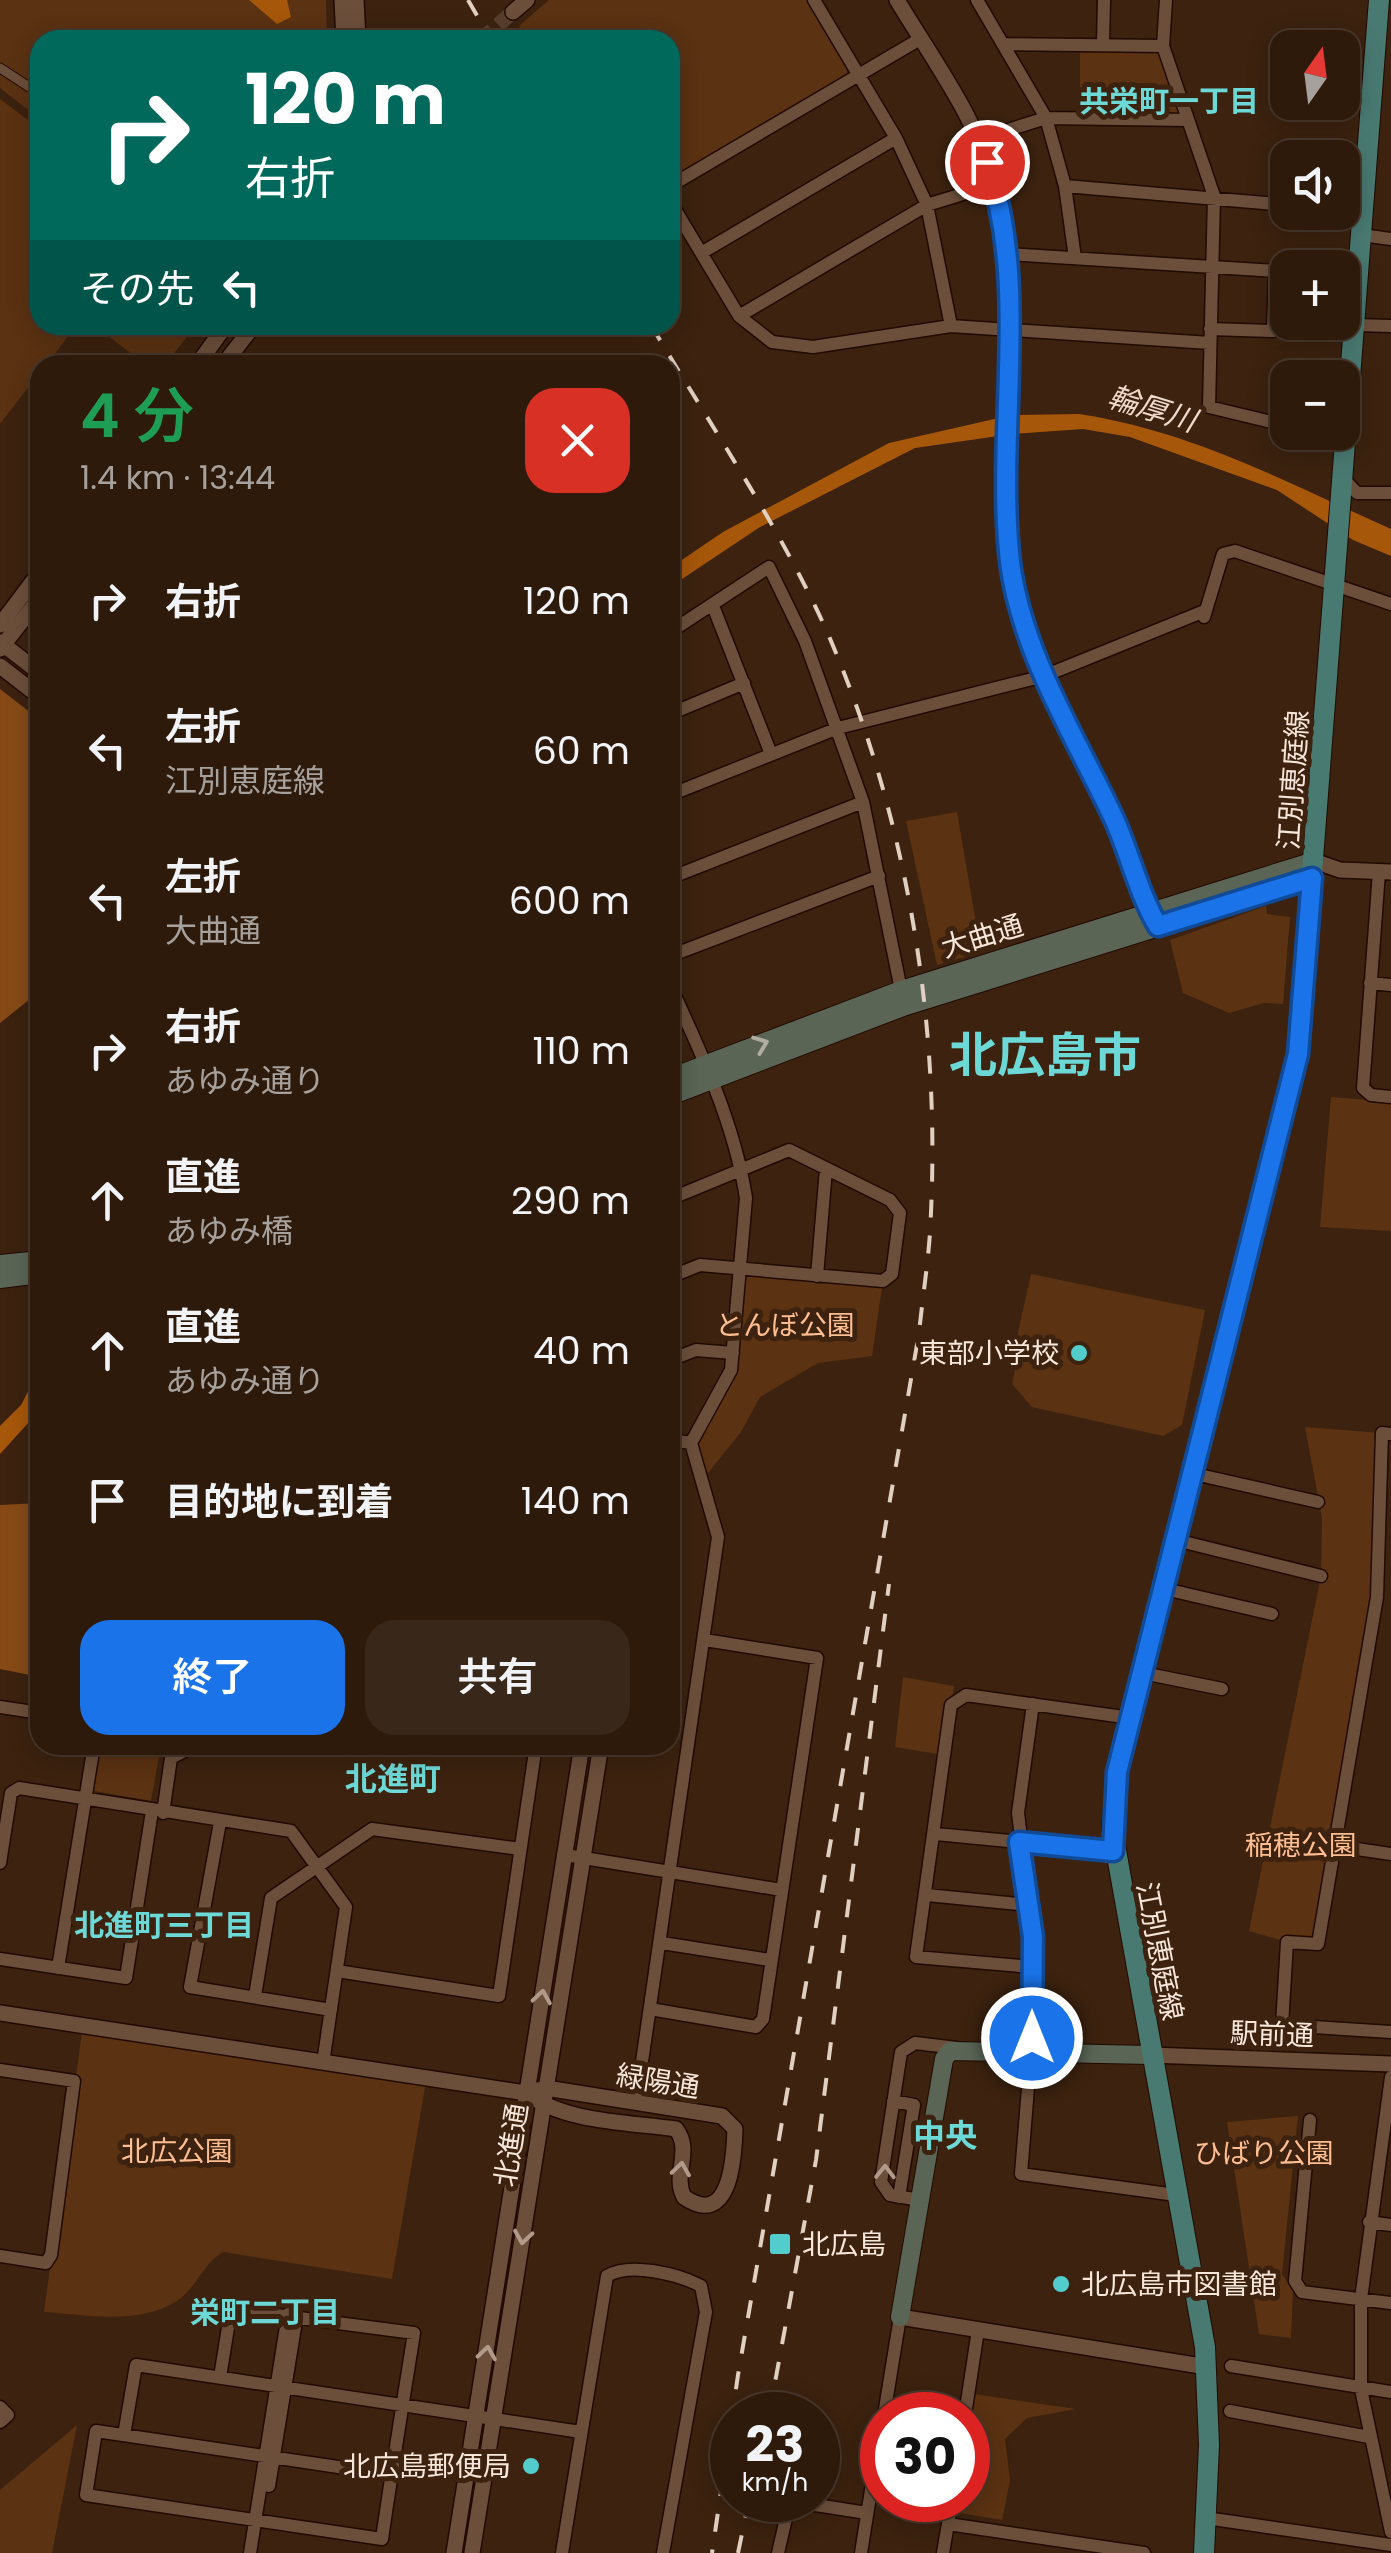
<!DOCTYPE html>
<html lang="ja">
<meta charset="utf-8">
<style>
:root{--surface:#2d1a0b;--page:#392719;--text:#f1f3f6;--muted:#a7a19d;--line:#48382c;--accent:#1a73e8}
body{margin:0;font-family:Poppins,"Noto Sans JP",sans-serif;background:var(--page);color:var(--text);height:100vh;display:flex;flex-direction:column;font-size:38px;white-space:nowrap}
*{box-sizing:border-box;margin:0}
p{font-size:32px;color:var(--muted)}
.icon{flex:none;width:55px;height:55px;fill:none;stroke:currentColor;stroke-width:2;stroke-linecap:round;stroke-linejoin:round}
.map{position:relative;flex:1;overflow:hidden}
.drawer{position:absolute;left:30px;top:355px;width:650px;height:1400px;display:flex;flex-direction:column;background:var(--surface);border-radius:30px;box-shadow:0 5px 25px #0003,0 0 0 2px var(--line)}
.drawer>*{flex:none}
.banner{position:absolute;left:30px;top:30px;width:650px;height:305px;border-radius:30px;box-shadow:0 5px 25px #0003,0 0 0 2px var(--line);background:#00695c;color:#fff;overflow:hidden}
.needle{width:65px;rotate:14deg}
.tools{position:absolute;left:1270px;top:30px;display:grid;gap:20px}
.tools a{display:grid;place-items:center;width:90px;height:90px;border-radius:20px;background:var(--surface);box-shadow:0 5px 25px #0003,0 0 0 2px var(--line);font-size:50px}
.speed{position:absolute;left:710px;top:2392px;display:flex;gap:20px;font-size:50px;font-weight:700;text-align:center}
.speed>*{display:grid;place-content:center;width:130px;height:130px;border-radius:50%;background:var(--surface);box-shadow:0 5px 25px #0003,0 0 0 2px var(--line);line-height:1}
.speed small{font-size:25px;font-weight:400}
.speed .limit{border:15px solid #d22;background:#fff;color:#111}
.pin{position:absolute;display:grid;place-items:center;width:85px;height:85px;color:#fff;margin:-42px;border:5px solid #fff;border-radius:50%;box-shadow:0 2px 10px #0007}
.me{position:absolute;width:110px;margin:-55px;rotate:0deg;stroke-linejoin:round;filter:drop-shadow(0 0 8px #0008)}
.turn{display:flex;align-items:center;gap:35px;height:210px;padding:0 50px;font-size:45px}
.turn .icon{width:130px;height:130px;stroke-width:2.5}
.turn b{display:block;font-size:70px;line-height:85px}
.then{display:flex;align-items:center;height:95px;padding:0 50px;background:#0003;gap:20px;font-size:38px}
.round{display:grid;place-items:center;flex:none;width:105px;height:105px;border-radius:30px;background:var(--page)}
.head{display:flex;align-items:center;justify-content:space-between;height:170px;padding:0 50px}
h1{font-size:60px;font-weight:600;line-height:75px;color:#1e9e55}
.primary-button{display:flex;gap:20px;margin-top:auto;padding:20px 50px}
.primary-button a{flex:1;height:115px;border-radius:30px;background:var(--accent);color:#fff;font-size:40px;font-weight:600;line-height:115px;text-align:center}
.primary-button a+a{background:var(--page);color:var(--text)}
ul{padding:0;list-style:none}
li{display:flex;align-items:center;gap:30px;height:150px;padding:0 50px}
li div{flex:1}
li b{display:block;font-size:38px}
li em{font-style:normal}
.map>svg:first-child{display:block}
</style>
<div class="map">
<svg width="1391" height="2553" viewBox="0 0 1391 2553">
<rect width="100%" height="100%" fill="#3c220f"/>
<!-- green -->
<path fill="#5b3212" d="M0 0H326L327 40H40V119L0 88Z
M549 0H807L848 68 846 74 670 180V40H527L519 26Z
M1080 52 1160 53 1179 114 1080 113Z
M0 99 40 129V325H77L46 365H40V372L0 424Z
M94 325H196L165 365H146Z
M957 812 981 952 937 965 906 821Z
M1266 906 1267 914 1290 917 1283 1004 1264 1003 1229 1013 1183 993 1170 940Z
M1331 1097 1391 1102V1231L1320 1227Z
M739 1270 883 1281 872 1356 818 1363 760 1397 741 1432 708 1473 691 1443 731 1370Z
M1031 1274 1205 1310 1182 1425 1163 1436 1032 1407 1012 1384 1016 1365 1011 1363Z
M1305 1427 1381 1433 1377 1597 1318 1944 1287 1942 1249 1931 1321 1576 1322 1518Z
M903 1677 954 1686 943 1755 895 1747Z
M100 1745H161L151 1801 94 1791Z
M83 2025 427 2076 392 2279 223 2252C204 2263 198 2284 181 2298 144 2326 88 2315 44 2312Z
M1298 2116 1282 2274 1293 2291 1291 2338 1259 2334 1227 2122Z
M974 2394 1076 2409 1027 2418 1005 2439 1010 2480 1002 2520 954 2512 956 2500H968V2432Z
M77 2425 52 2553H0V2490Z"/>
<!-- forest -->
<path fill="#874a17" d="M0 689 40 720V991L0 1023Z
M40 1503V1677L0 1669V1505Z"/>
<!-- water -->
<path fill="#a6570a" d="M249 0H287L291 17 277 24Z
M1079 414C1192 431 1288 483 1391 529V556L1353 540 1277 490 1130 437 1083 429 1012 434 915 448 760 527 670 587V568L723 532 889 443 1012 415Z
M40 1369 30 1421 0 1454V1426L21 1405Z"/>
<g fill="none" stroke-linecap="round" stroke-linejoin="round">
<!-- tertiary-tunnel -->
<path stroke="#583f2d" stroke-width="15" stroke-dasharray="15 8" stroke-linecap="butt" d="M481 40 513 12"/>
<defs>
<path id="pedestrian" d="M0 68 40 94"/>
<path id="minor" d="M814 0 896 138 927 205 951 326
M977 0 1046 118 1065 186 1075 258
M1166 0 1163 46 1214 196 1209 407 1288 426
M1003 44 1163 46
M1103 44 1104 0
M979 139 1046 118 1188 120
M670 186 920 39
M1065 186 1288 205
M670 201 739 316 772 342 813 347 951 326 1210 343
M1342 212 1363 215
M1362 235 1391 239
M703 252 896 138
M1007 254 1275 271 1273 331 1210 329
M739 316 927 205 995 184
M1355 325 1391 326
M1313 432 1347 442
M1343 478 1357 493H1391
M713 606 771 754
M1204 617 1223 554 1235 551 1391 604
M670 632 769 567 805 641 863 802 901 990
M670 714 744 683
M670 795 838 728 1044 676 1202 612
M1379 872 1363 1088 1371 1095 1391 1097
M670 878 863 802
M670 956 879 876
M1370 983 1391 985
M670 1199 789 1150 890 1200 900 1213 892 1274 883 1281 700 1265 670 1277
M817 1276 826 1169
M670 1360 696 1350 733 1353
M1391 1434 1382 1433 1377 1597 1318 1944 1287 1942 1282 2025 1391 2032
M670 1440 691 1443
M1195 1474 1318 1502
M1176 1540 1321 1576
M1165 1589 1272 1614
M1143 1673 1222 1689
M1033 1704 1018 1813 1033 1937 1031 2051 1021 2174 1176 2195
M0 1707 40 1713
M163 1813 171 1758 196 1745
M220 1822 190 1987 331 2010
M936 1834 1113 1851
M1337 1846 1391 1854
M565 1855 782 1890
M0 1863 11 1793 19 1788 291 1831 346 1907 323 2063
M927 1895 1029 1905
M662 1943 770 1960
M0 1959 126 1978 152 1811
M1032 1967 916 1957 951 1705 966 1695 1131 1718
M58 1968 94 1745
M337 1971 499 1996 536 1745
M255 1996 271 1898 372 1829 520 1849
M650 2009 756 2027 763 2019 817 1658 705 1640
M0 2070 74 2081 51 2255 46 2263 0 2256
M1391 2077 1361 2299V2389L1391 2532
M893 2101 914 2105 899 2197
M636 2103 718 1537 691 1443 731 1370 746 1198C735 1125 701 1052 670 985
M1310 2120 1295 2281 1302 2292 1391 2303
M920 2200 890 2195 881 2182 901 2052 915 2043 957 2048
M1369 2222 1391 2225
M1231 2366 1391 2392
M220 2377 231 2309 414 2333C403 2402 392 2470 382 2539L86 2495 96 2431 392 2475
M0 2407 8 2415 0 2422
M1230 2411 1369 2437
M884 2415 900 2317
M965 2415 978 2330
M124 2435 136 2365 581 2432
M269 2486 297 2315
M1206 2518 1391 2545
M948 2524 1144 2553
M250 2553 288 2314
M562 2553 607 2276C630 2262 678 2274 701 2286L706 2312 663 2553
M778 2553 790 2501 867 2513
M861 2553 882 2421
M943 2553 952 2500"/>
<path id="tertiary" d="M342 0 344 40
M356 0 358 40
M897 0C933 60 978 120 996 188 1027 305 998 439 1010 560 1020 653 1075 736 1114 820 1129 852 1137 888 1153 919
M513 12 527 0
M197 365 226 325
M223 365 254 325
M0 625 40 572
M0 642 40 673
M0 649 40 598
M0 666 40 697
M1314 861 1340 870 1391 872
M0 2013 526 2093 546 2088 722 2116 735 2129C734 2159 730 2229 684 2197 672 2175 693 2151 676 2129 627 2122 566 2123 526 2093
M1151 2055 1391 2064
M900 2317 1207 2367
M454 2553 582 1745
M472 2553 601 1745"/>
<path id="secondary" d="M670 1078 901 990 1314 861
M670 1096 903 1007 1312 879
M0 1264 40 1260
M0 1279 40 1274
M900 2317 944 2059 950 2051 1151 2055"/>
<path id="primary" d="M1204 2553 1209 2445 1205 2347 1112 1828 1117 1772 1298 1054 1379 0"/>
</defs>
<!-- pedestrian casing -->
<use href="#pedestrian" stroke="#220a00" stroke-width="11"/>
<!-- minor casing -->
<use href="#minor" stroke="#220a00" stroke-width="15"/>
<!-- tertiary casing -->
<use href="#tertiary" stroke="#220a00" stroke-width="18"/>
<!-- secondary casing -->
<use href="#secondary" stroke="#220a00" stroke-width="20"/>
<!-- primary casing -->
<use href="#primary" stroke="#220a00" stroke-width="22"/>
<!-- pedestrian -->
<use href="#pedestrian" stroke="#6c4f3b" stroke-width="9"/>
<!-- minor -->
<use href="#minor" stroke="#6c4f3b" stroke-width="12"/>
<!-- tertiary -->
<use href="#tertiary" stroke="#6c4f3b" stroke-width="15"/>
<!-- secondary -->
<use href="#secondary" stroke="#5a6556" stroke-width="18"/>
<!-- primary -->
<use href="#primary" stroke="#497a72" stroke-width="20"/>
<!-- rail -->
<path stroke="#e1cfc2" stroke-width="4" stroke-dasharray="18 18" stroke-linecap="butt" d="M468 0 491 40
M651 325C710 425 781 528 828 634 906 814 940 1017 931 1212 930 1252 923 1293 919 1333L738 2375 712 2553
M769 2415 816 2160 889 1584
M738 2553 749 2500"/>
</g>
<!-- one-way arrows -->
<defs><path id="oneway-chevron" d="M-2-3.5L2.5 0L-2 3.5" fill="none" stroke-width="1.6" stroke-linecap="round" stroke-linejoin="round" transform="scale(2.5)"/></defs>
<use stroke="#b0ac9f" href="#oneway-chevron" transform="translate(761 1044) rotate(-21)"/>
<g stroke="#b29a8a">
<use href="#oneway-chevron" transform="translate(542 1997) rotate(-81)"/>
<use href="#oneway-chevron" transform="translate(681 2169) rotate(-82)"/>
<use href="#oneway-chevron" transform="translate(885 2172) rotate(-89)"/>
<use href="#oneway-chevron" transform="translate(523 2237) rotate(99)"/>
<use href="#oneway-chevron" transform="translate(487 2353) rotate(-81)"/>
</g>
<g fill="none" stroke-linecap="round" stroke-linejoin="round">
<defs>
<path id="route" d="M987 162C1031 289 995 430 1010 562 1022 655 1076 737 1115 821 1130 855 1139 894 1158 926L1312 878 1298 1054 1117 1772 1113 1851 1019 1842 1033 1937 1032 2038"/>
</defs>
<!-- route casing -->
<use href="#route" stroke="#114b97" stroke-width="25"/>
<!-- route -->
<use href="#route" stroke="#1a73e8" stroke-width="18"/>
</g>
<!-- markers -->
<g fill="#53cdcb" stroke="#3c220f" stroke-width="4">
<circle cx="1079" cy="1353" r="10"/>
<rect x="768" y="2232" width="24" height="24" rx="5"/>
<circle cx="1061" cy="2284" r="10"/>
<circle cx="531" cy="2466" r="10"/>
</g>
<g text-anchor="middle" stroke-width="10" stroke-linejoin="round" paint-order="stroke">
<!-- street labels -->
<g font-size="28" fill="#f7e6da" stroke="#3c220f">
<text transform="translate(1293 780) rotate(-86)" y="10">江別恵庭線</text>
<text transform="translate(982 936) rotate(-17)" y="10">大曲通</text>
<text transform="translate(1160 1951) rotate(79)" y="10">江別恵庭線</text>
<text transform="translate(1272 2034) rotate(2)" y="10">駅前通</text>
<text transform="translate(658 2081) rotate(9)" y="10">緑陽通</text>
<text transform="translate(511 2145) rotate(-81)" y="10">北進通</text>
</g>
<!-- park labels -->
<g font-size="28" fill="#febe91" stroke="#3c220f">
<text x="785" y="1335">とんぼ公園</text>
<text x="1301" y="1855">稲穂公園</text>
<text x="177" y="2161">北広公園</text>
<text x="1264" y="2163">ひばり公園</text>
</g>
<!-- poi labels -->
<g font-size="28" fill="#f7e6da" stroke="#3c220f" text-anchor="end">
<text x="1059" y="1363">東部小学校</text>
<text x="802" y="2254" text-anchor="start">北広島</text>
<text x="1081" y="2294" text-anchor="start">北広島市図書館</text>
<text x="511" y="2476">北広島郵便局</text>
</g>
<!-- neighbourhood labels -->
<g font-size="30" font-weight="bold" fill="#6dd9d7" stroke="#3c220f">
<text x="1169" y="112">共栄町一丁目</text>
<text x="164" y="1936">北進町三丁目</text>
<text x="265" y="2323">栄町二丁目</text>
</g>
<!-- water labels -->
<g font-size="30" font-style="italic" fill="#efd9ca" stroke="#3c220f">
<text transform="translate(1152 409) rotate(17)" y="10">輪厚川</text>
</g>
<!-- quarter labels -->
<g font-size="32" font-weight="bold" fill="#6dd9d7" stroke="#3c220f">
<text x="393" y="1790">北進町</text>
<text x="945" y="2147">中央</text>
</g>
<!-- town labels -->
<g font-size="48" font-weight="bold" fill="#6dd9d7" stroke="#3c220f">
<text x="1045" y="1072">北広島市</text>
</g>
</g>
</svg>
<div class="tools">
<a><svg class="needle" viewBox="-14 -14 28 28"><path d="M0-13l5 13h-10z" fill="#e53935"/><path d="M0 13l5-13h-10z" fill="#a7a19d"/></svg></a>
<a><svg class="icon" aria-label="sound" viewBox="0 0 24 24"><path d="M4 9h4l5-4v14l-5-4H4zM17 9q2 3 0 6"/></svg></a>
<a>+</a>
<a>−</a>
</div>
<div class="speed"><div>23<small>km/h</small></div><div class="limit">30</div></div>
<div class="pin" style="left:987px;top:162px;background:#d93025"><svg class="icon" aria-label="arrive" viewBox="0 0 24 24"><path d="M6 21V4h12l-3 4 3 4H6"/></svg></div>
<svg class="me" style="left:1032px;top:2038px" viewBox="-20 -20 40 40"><circle r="17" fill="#1a73e8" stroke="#fff" stroke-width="3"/><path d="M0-11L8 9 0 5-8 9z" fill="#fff"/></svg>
<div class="banner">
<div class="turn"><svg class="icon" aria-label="right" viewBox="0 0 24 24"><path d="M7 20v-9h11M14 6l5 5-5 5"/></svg><div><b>120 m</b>右折</div></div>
<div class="then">その先<svg class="icon" aria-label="left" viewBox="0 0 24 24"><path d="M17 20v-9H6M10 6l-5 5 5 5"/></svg></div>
</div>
<section class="drawer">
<div class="head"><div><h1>4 分</h1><p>1.4 km · 13:44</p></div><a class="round" style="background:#d93025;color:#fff"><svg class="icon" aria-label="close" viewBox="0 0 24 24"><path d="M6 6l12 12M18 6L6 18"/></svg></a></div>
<ul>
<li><svg class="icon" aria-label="right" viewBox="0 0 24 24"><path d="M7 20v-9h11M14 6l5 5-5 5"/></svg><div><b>右折</b></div><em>120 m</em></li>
<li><svg class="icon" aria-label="left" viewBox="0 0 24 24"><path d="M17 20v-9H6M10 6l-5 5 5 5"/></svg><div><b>左折</b><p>江別恵庭線</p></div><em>60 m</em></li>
<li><svg class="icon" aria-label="left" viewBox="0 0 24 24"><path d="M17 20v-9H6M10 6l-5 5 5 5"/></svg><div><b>左折</b><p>大曲通</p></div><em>600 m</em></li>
<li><svg class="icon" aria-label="right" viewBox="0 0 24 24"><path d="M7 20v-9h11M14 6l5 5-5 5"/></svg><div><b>右折</b><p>あゆみ通り</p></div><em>110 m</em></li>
<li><svg class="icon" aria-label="ahead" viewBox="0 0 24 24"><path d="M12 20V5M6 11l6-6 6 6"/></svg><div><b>直進</b><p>あゆみ橋</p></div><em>290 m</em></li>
<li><svg class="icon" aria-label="ahead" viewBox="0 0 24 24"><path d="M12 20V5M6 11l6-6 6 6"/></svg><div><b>直進</b><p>あゆみ通り</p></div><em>40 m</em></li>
<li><svg class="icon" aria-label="arrive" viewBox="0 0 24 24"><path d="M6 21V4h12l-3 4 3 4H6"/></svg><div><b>目的地に到着</b></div><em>140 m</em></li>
</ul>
<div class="primary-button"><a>終了</a><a>共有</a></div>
</section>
</div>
